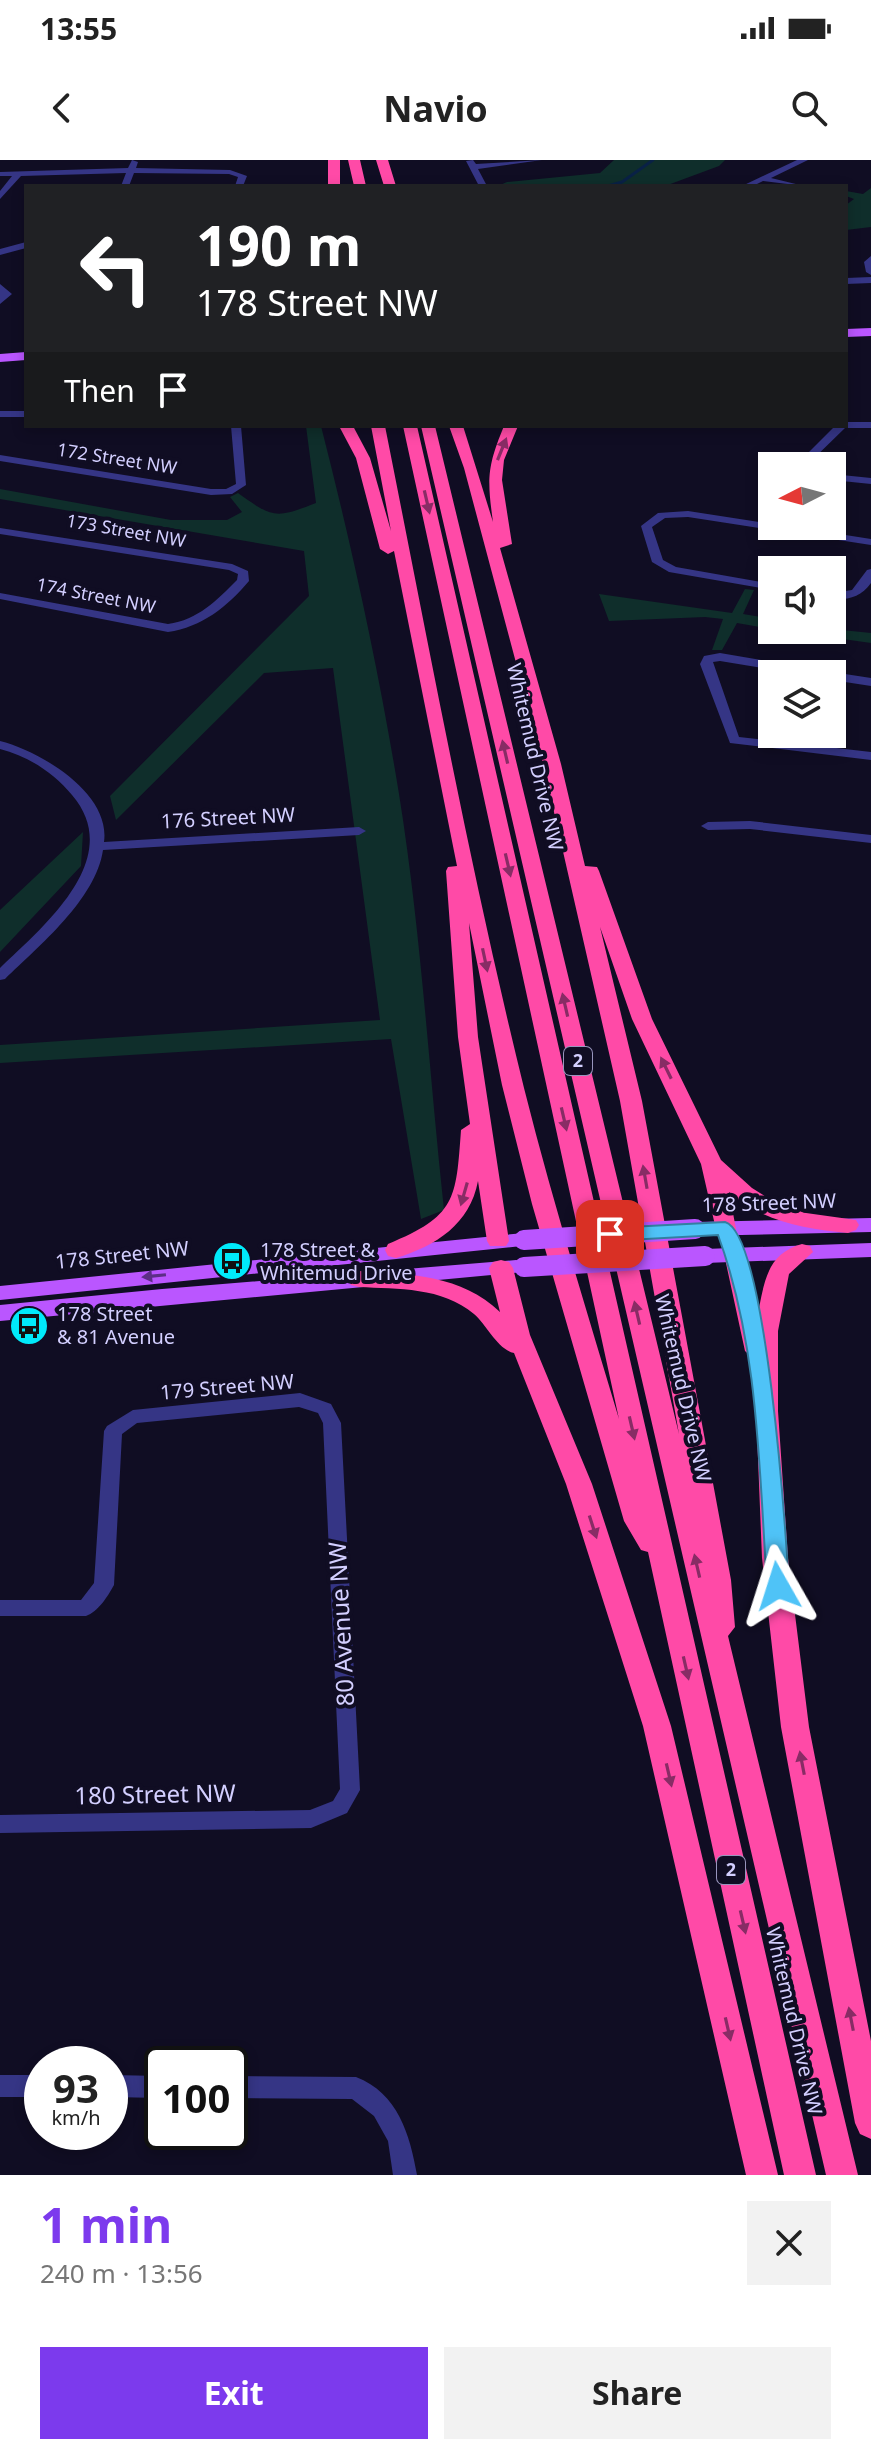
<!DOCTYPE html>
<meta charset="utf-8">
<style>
:root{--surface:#fff;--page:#f2f2f2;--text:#222;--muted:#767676;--accent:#7c3aed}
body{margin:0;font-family:"Noto Sans",sans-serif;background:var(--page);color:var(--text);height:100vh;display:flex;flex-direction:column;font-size:30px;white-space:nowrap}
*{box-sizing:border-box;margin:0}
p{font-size:26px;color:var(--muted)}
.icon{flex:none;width:44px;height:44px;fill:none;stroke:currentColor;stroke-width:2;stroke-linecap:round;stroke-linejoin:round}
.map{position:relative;height:2015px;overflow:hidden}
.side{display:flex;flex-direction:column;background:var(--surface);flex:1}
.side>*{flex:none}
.guide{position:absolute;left:24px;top:24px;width:824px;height:244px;border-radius:0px;box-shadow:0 4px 12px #0003;background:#202124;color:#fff;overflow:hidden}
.needle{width:52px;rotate:264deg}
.controls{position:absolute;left:758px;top:292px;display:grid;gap:16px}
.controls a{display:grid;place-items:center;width:88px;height:88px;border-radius:0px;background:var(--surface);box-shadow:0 4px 12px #0003;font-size:40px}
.speed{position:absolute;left:24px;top:1886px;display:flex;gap:16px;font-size:40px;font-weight:700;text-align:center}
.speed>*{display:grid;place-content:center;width:104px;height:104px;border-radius:50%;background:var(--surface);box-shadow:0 4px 12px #0003;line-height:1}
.speed small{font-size:20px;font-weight:400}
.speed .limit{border:4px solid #111;border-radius:12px;background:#fff;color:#111}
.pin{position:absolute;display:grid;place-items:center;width:68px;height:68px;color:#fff;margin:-34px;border-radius:16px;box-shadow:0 4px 12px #0006}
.me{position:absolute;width:88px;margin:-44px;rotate:354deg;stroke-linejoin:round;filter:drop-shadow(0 0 6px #0008)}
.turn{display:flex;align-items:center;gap:28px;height:168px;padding:0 40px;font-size:36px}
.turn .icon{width:104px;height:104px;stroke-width:2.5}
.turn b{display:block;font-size:56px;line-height:68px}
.then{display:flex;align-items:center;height:76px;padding:0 40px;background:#0003;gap:16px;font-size:30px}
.round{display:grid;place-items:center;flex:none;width:84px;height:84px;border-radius:0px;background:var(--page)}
.headline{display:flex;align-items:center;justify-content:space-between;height:136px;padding:0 40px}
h1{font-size:48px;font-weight:700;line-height:60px;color:var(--accent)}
.button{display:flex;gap:16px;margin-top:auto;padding:16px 40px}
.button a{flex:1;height:92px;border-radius:0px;background:var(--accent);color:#fff;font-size:32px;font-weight:700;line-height:92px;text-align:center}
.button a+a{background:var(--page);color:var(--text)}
.status{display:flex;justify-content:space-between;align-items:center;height:56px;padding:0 40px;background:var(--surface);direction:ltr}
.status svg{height:22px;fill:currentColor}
header{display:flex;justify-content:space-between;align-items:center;height:104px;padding:0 40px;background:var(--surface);font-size:36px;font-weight:700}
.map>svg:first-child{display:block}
</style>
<div class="status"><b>13:55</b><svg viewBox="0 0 49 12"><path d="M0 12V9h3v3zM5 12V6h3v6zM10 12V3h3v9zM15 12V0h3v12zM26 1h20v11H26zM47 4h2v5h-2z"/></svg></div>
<header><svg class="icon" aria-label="back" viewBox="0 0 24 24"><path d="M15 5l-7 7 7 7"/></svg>Navio<svg class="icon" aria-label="search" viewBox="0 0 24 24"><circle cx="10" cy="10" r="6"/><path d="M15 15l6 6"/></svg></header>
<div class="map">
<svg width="871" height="2015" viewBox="0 0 871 2015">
<rect width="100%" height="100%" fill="#100d23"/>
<!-- green -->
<path fill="#0f2e2b" d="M614 0H725L719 6 665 26H498L507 22 600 13Z
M871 28V67L846 70V45L854 39 846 36V31L863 34Z
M306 266H321C352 387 379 511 399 634 421 771 429 911 444 1050L421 1059 391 879 0 903V885L380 860 333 508 264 513 116 660 110 636 309 436 304 391 0 339V329L171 360H227L242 352 230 337 238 333C273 358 275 359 316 343Z
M745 429 754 430 743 454 772 459V469L737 463 722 490H712L723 459 705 457 609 461 599 434 732 453Z
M832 469 871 473V483L779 470Z
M83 672 81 706 0 792V750Z"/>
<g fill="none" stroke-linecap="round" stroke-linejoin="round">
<!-- stream -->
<path stroke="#092146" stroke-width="3" d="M608 26 622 22 653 0"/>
<!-- minor -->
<path fill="#353585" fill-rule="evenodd" d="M132 0 138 2 136 8 230 10 247 16 243 26H235L238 17 229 14 134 13 129 26H121L126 13 21 16 0 39V31L12 16H0V12L128 8Z
M473 0 476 4 542 0 478 9 487 26H479L466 1Z
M797 0H808L771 18 804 26 763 21 753 26H742Z
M26 82V88L0 95V89Z
M871 96V115L866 112 864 102Z
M871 117V123L846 124V118Z
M0 124 12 134 0 144Z
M0 251H26V257H0Z
M846 262H871V268H845L806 306H795L835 266H846Z
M231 266H241L246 325 232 334 211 335 0 301V295L211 329H226L236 324Z
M832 314 871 318V324L832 320Z
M688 351 772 364V366H788L871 379V385L688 357 665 358 652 367 663 400 676 407 772 424V430L669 412 652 402 641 366 658 353Z
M0 368 232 404 248 411 249 421C227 447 202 467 168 472L0 439V433L168 464C198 460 217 440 237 420L238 414 229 410 0 374Z
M871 409V423C861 437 849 440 832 439V433L852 430 867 410Z
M720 493 821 510 827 514H799L720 501 713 502 739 577 871 592V600L730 583 700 504 704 496Z
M832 512 871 518V526L832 520V514H827Z
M0 581C40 591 111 633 104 682L359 667 366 671 359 675 103 690C96 739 39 786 5 819L0 820V808C44 766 126 698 72 635 54 613 28 596 0 589Z
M750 661 871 675V683L750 669 708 670 701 666 708 662Z
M300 1233 331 1244 341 1263 360 1630 347 1653 311 1668 0 1673V1655L310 1650 333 1641 340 1629 323 1263 318 1253 299 1247 137 1263 122 1274 114 1425C108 1436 98 1452 86 1456H0V1440H81L94 1423 104 1271 107 1266 133 1250Z
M0 1915H42V1937H0Z
M110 1915 162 1916V1938L110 1937Z
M230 1916 356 1917C398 1933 410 1975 417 2015H393L388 1981 374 1956 352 1939 230 1938Z"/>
<!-- major -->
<path fill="#ba56ff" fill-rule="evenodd" d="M871 168V176L846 177V169Z
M26 192V200L0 202V194Z
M871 1058V1072L695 1076 685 1069 695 1062Z
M524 1073 531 1075 534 1080 531 1085 0 1140V1126Z
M871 1083V1097L705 1103 698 1101 695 1096 698 1091 705 1089Z
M516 1100 523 1102 526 1107 523 1112 0 1161V1145L162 1129Z"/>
<!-- highway -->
<path fill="#ff4aa7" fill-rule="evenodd" d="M328 0H340V26H328Z
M348 0H360L366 26H354Z
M376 0H388L396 26H384Z
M339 266H353L370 298 391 371 371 266H385C429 487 470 709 524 928 552 1039 586 1149 619 1259L403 266H417L816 2015H784L648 1392 641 1390 624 1361 532 1044 502 925 469 763 478 877 509 1081 506 1086H490L487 1081 478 1021C470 1064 436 1086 396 1098L388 1096 385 1090 388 1084C456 1056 456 1040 461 970L470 964 458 877 446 711 448 707 457 706 394 391 388 394 380 389 356 298Z
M421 266H435L679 1274 620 941 543 604 464 308 449 266H463L493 362C487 319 487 307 504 266H518L504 300 502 320 512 384 500 388 561 604 585 706 597 707 599 711 652 859 721 1000 752 1028 781 1046 806 1053 856 1060 859 1065 856 1070 848 1073C804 1069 763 1062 729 1032L736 1069 733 1074H717L701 1004 632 859 600 767 642 941 731 1420 735 1467 728 1476 858 2015H826Z
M802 1084 810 1086 813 1092 789 1114 778 1171V1251L788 1398 809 1567 871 1881V1979L860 1974 855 1963 781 1567 762 1398 754 1199 745 1191 724 1094 727 1088H743L759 1148C765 1118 769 1093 802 1084Z
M501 1100 509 1102 513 1108 530 1175 592 1324 671 1566 778 2015H746L643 1566 566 1324 514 1193C497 1189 487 1165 474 1154 442 1127 398 1129 359 1127L351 1125 347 1119 351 1113 359 1111C410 1114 462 1115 500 1152L489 1108 493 1102Z"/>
<!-- major-bridge -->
<path stroke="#ba56ff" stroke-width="20" d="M524 1080 695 1069
M524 1107 705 1096"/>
</g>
<!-- one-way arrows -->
<defs><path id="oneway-solid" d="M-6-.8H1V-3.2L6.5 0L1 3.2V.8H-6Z" transform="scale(2)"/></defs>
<g fill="#882c65">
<use href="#oneway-solid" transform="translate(502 289) rotate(-68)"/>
<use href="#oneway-solid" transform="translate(427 342) rotate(77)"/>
<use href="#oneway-solid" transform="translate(505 592) rotate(-103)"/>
<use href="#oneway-solid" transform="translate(508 705) rotate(77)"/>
<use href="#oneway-solid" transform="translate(485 800) rotate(78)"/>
<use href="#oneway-solid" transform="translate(565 845) rotate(-103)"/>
<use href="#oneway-solid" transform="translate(666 908) rotate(-116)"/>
<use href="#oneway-solid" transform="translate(564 959) rotate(77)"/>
<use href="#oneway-solid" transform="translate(645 1017) rotate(-100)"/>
<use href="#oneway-solid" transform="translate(464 1034) rotate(106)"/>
<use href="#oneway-solid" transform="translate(637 1153) rotate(-103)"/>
<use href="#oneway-solid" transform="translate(632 1268) rotate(77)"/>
<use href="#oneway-solid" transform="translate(593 1367) rotate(72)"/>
<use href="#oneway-solid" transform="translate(697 1406) rotate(-103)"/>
<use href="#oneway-solid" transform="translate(686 1508) rotate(77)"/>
<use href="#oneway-solid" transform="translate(802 1603) rotate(-101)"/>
<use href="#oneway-solid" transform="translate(669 1615) rotate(77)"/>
<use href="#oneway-solid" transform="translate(743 1762) rotate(77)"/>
<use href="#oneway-solid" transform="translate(851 1859) rotate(-101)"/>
<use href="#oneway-solid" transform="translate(728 1869) rotate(77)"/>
</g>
<use fill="#5c2e86" href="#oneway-solid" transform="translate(154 1116) rotate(174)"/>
<!-- route -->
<path fill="#4fc3f7" stroke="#337fa1" stroke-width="2" d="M725 1062C767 1074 786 1377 789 1426L786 1433 778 1435 771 1433 767 1426C759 1309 759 1187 718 1075L610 1081 600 1074 610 1068Z"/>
<!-- icons -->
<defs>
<symbol id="bus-disc" viewBox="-11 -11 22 22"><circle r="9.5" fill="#00eafa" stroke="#100d23"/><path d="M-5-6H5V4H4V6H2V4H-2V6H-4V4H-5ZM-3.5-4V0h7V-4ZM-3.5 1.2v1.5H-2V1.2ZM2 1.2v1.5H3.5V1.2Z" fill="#111"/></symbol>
</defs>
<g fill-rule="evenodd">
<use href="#bus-disc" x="210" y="1079" width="44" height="44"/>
<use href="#bus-disc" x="7" y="1144" width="44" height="44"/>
</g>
<g text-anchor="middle" stroke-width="8" stroke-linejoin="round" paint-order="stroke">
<!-- far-street labels -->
<g font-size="18" fill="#d3cfff" stroke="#100d23">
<text transform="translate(117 299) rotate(9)" y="6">172 Street NW</text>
<text transform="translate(126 371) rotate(10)" y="6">173 Street NW</text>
<text transform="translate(96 436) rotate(11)" y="6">174 Street NW</text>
</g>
<!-- shield labels -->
<g fill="#100d23" stroke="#9895bd" stroke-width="2">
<rect x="564" y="887" width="28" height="28" rx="6"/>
<rect x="717" y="1696" width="28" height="28" rx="6"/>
</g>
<g font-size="18" font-weight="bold" fill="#d3cfff">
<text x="578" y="907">2</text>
<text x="731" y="1716">2</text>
</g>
<!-- street labels -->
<g font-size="20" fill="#d3cfff" stroke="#100d23">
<text transform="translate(535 597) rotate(77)" y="7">Whitemud Drive NW</text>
<text transform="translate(228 658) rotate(-3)" y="7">176 Street NW</text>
<text transform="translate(769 1043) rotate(-2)" y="7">178 Street NW</text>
<text transform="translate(122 1095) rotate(-6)" y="7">178 Street NW</text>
<text transform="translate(227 1227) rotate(-5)" y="7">179 Street NW</text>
<text transform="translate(683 1228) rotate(77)" y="7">Whitemud Drive NW</text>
<text transform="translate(794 1861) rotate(77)" y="7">Whitemud Drive NW</text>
</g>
<!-- poi labels -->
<g font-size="20" fill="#d3cfff" stroke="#100d23" text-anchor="start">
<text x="260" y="1097">178 Street &amp;<tspan x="260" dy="23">Whitemud Drive</tspan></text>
<text x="57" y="1161">178 Street<tspan x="57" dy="23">&amp; 81 Avenue</tspan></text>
</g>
<!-- near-street labels -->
<g font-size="24" fill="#d3cfff" stroke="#100d23">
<text transform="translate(342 1464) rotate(-93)" y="8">80 Avenue NW</text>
<text transform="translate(155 1635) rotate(-1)" y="8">180 Street NW</text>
</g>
</g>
</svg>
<div class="controls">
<a><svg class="needle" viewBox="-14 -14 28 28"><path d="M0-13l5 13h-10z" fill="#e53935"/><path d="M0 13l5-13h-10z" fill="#767676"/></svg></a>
<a><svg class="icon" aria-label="sound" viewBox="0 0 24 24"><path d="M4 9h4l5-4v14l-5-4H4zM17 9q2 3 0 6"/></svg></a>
<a><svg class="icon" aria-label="layers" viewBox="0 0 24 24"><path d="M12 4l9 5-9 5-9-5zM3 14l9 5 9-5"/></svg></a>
</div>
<div class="speed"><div>93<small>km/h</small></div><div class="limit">100</div></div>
<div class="pin" style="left:610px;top:1074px;background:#d93025"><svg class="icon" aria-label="arrive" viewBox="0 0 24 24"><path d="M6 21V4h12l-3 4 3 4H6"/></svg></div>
<svg class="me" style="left:778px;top:1426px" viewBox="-20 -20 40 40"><path d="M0-17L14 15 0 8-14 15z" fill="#4fc3f7" stroke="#fff" stroke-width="4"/></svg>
<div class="guide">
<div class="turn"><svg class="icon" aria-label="left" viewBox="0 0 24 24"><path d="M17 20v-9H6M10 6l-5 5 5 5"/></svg><div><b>190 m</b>178 Street NW</div></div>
<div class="then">Then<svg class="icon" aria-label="arrive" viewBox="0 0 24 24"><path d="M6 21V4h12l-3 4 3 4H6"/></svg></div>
</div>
</div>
<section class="side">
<div class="headline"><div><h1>1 min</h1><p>240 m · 13:56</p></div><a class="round"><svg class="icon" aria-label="close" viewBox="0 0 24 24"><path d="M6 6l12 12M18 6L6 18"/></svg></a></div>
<div class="button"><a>Exit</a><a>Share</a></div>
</section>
